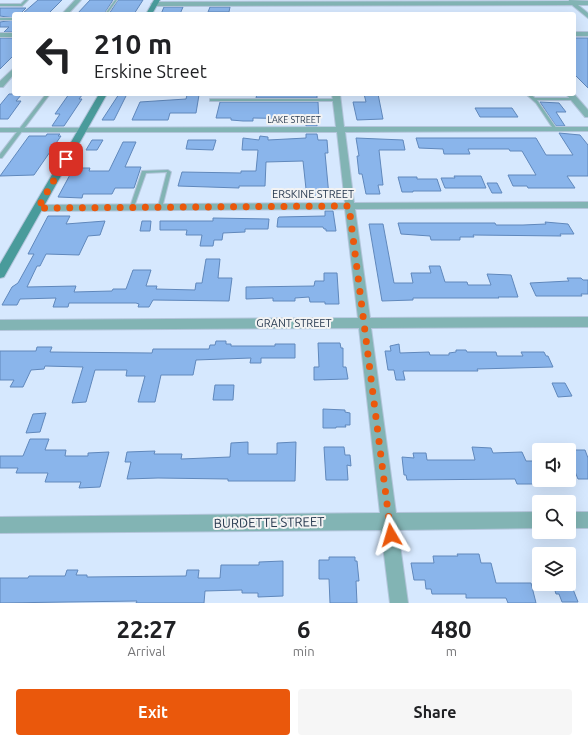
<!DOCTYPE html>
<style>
:root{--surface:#fff;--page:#f6f6f6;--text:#202124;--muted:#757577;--accent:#ea580c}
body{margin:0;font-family:Ubuntu,sans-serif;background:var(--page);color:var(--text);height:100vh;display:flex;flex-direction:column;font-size:15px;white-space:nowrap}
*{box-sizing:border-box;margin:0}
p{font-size:13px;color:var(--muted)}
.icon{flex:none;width:22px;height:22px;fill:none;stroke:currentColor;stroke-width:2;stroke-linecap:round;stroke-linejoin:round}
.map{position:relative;height:603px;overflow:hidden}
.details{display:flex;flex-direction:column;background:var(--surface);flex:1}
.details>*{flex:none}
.guide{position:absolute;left:12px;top:12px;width:564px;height:84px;border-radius:4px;box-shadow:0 4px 16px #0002;background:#fff;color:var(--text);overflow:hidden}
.controls{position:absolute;left:532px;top:443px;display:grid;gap:8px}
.controls a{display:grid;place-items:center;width:44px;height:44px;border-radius:4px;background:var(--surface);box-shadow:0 4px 16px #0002;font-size:20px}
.pin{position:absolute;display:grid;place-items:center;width:34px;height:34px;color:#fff;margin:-17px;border-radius:8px;box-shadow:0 2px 6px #0006}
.me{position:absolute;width:44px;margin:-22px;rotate:353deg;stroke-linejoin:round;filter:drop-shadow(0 0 3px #0008)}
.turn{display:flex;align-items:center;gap:14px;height:84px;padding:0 16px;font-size:18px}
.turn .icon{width:52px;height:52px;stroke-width:2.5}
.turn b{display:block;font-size:28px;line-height:34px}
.eta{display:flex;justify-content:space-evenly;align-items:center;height:68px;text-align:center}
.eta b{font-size:24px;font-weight:700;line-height:28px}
.cta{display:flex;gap:8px;margin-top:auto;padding:8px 16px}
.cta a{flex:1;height:46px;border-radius:4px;background:var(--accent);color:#fff;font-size:16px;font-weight:700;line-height:46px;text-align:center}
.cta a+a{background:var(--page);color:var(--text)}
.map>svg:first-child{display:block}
</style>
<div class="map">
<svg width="588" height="603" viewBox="0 0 588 603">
<rect width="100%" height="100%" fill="#d6e8fe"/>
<!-- building -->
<path fill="#8ab5eb" stroke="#6088bc" d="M38 0H62L49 13H23Z
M90 0H113L104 14H77Z
M118 0H143L134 14H109Z
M164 7H183L180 14H161Z
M210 7H230L229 12H208Z
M0 8H26L20 14H14V18L0 16Z
M14 20V32H4L9 27H0V22Z
M0 38H14V55L0 69Z
M574 38H588V88L574 74Z
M9 94H22L16 101H21L8 119H0V105Z
M69 94H83L79 99H82L64 126H52L60 114H55Z
M119 94H127L114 120H102Z
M257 94 305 95V94H317V98H256Z
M364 94H378L383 119 357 120 353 102H366Z
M187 95H199L196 113H170L168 120H132L140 102 186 99Z
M220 102H318L319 122H317V126H306V119L253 118V121H243L231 120V118H216Z
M540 102 559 103 566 112H556L565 126H556Z
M475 108H512L518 117H480Z
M559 133 580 135 588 145V176H567L575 188H528L527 186H513L508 175H536L522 151H510L509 149H468L470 154H444L443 149 419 148 416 138H536L546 155H573Z
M47 134H60L58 136H61L34 175 0 176 29 136H46Z
M306 134H317L318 140H327L328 153H325L329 196H309L308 189H306L303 161 266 162 265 186H239V188L178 186 182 172 241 173V171H256L258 150H242L243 138 259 140 260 136 268 137V140L306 138Z
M356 138 403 140 405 150H379L383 185H378L380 194H366L362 174H359L357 156H359Z
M92 140H103L97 150H86Z
M188 140H216L213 150 186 149Z
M123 142H136L125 167H141L134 188H115L112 194H83L82 198 58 197 72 171H75L76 168H90L89 171H109Z
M454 176H481L486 188H445L441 178H455Z
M398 177H417V179H437L441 191H413V192H402Z
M487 183H497L502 193H492Z
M325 211H333L336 231H326V229H324L323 227H277L278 218 279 217 325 216Z
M48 216H70L66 224 105 221 100 235 88 236 79 255 46 254 40 266H37L27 287 76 286 74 292 112 291 113 289H126L133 270H151L146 286H157L156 289 195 290 196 283H202L206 259H220L218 278H232L229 301 153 300 149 307H138L139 304 136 303H69L68 307H53L56 298 20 299 17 305H2L12 287 18 283 34 254H28Z
M213 218 269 219 268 229H245V232L223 233 222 240H214L213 246H200L202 235H186L187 230H160V221H213Z
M142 221H151L150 231H140Z
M545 222 568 224 574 234H560L561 236 473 235 474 237H460V240H431L430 236 401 234 398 223H495L496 225H523L546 224Z
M369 224H383L394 283H413L411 273H431L429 266H440L445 282H467L468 285H491L487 274 511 275 518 297H498L499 298H413V300L382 301Z
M324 273H337L339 304H325V302H310L309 297 295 298V301H273V298L246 299V287L314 286 315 281H324Z
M567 278H581L583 280H588V294H581L582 296H536L530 283 569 281Z
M216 341H226V344H231V346H275V344H295V358H261V363H250L251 358 196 360 193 375H161L155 402H138L145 376H126L127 370H95L86 402 72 403 83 367 45 366 44 369 31 370 23 387H10L14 380H0V351H36L37 347H52L50 352 152 353 153 349H209L210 345H215Z
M318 343H340L341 348H343V367H346L348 379 314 380V367H319Z
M399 344 400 353 429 352 430 355H449V353L456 352V350H466L467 352H496L497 356H523L521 352H544L546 356H548L553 367 477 369 478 371H403L405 380H396L394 370H388L385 351H391L390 346Z
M552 383H565L572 396 558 397Z
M215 385H234L233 400H213Z
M323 409 345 410V412L350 413V425H345L346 427H336V428H323Z
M46 413 40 432 26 433 33 414Z
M30 439H49L45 450H66L65 456H88V453L109 452 100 487 79 488 81 482H45L48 473H16L18 468H0V456H23Z
M248 442V454H277V443L296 442 295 481H228V479L158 478 127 479 131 462H125L127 452 155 451 154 454H182L181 459 230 457 231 443Z
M324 447H344L345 455H350L351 466 347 465 348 480H326Z
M472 447 491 448 493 453 522 452 526 461H539V484H517L515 479 407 480 406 475H404L402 457 414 458 413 453H426L427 460H475Z
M569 450H585L588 458V479H578L569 457Z
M457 554H479L481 563H491L496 583H531L536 603H508L506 598H466V594H432L431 589H426L425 580H414L411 563H434L433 556H458Z
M329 557H355V561H357L359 581H356L357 603H330L329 579H319V560H329Z
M283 561V596L258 597V593H242V590L205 591 204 603H136L137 601 0 603V578H28L29 576H65L67 570H78L76 575H87V577L186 576 187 570H199L198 578H220L221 565H259V562Z
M553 584H571L578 602H562L559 594H556Z"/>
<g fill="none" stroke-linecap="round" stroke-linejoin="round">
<defs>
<path id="lane" d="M25 0H28L22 6H0V4H21Z
M115 0H117L107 14H105Z
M0 18H12L13 19 12 20H0Z
M46 94H50L2 158H0V154Z
M526 94H530L535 98H574L576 99 574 100H537L557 129 555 130H554L536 103Z
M210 99H336L338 100 336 101H210Z
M168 170 171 172 162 208H158V207L167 172 146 173 134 207V208H130V207L142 171Z"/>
<path id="street" d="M75 0H81L68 14H62Z
M569 0 588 1V5H578L588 13V18L572 5 154 6 151 4 154 2 569 1Z
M574 32H588V36H574Z
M0 33H14V37H0Z
M14 68V74L3 87H0V81Z
M332 94H340L344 127H588V131L345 132 354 203 588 202V208L355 209 370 318 588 317V327L371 328 396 513 539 512V528L398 530 408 603H390L381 530 0 533V517L380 513 359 328 0 330V320L358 318 345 209 38 211 33 208 38 205 345 203 337 132H0V128L336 127Z
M566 94H574L588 110V117H585Z
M569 512H588V528H569Z"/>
<path id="secondary" d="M154 0H160L152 14H146Z
M99 94H107L4 277 0 278V264Z"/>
</defs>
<!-- lane casing -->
<use href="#lane" stroke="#b3c5db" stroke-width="2"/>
<!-- street casing -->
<use href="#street" stroke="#b3c5db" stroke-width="2"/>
<!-- secondary casing -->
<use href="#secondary" stroke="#b3c5db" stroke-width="2"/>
<!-- lane -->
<use href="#lane" fill="#82b4b4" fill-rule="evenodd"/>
<!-- street -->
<use href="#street" fill="#82b4b4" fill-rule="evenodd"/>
<!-- secondary -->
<use href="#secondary" fill="#499b9b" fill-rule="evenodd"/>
</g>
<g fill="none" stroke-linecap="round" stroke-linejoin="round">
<!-- route -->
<path stroke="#ea580c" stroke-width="7" stroke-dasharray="0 12.6" d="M66 159 38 208 349 206 391 535"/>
</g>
<g text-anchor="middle" stroke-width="4" stroke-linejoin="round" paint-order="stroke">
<!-- far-street labels -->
<g font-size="9" fill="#283a50" stroke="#f3f3f3">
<text x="294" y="123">LAKE STREET</text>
</g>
<!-- street labels -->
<g font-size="11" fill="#283a50" stroke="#f3f3f3">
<text x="313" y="198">ERSKINE STREET</text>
<text x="294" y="327">GRANT STREET</text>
</g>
<!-- near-street labels -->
<g font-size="13" fill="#283a50" stroke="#f3f3f3">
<text transform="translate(269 522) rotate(-1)" y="5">BURDETTE STREET</text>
</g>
</g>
</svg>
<div class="controls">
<a><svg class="icon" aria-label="sound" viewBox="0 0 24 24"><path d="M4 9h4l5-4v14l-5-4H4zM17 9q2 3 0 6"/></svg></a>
<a><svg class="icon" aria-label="search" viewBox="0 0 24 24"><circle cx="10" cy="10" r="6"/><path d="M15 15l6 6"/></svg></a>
<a><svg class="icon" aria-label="layers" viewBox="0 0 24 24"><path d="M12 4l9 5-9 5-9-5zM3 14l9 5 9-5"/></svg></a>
</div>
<div class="pin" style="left:66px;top:159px;background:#d93025"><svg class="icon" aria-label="arrive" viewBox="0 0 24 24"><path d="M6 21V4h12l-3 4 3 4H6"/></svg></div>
<svg class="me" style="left:391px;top:535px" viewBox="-20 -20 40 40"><path d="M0-17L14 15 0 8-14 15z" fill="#ea580c" stroke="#fff" stroke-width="4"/></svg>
<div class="guide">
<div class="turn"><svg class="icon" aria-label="left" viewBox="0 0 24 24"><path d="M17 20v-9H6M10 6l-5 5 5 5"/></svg><div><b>210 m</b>Erskine Street</div></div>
</div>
</div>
<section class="details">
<div class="eta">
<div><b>22:27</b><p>Arrival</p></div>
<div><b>6</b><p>min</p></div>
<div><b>480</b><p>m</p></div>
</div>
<div class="cta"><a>Exit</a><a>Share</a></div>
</section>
